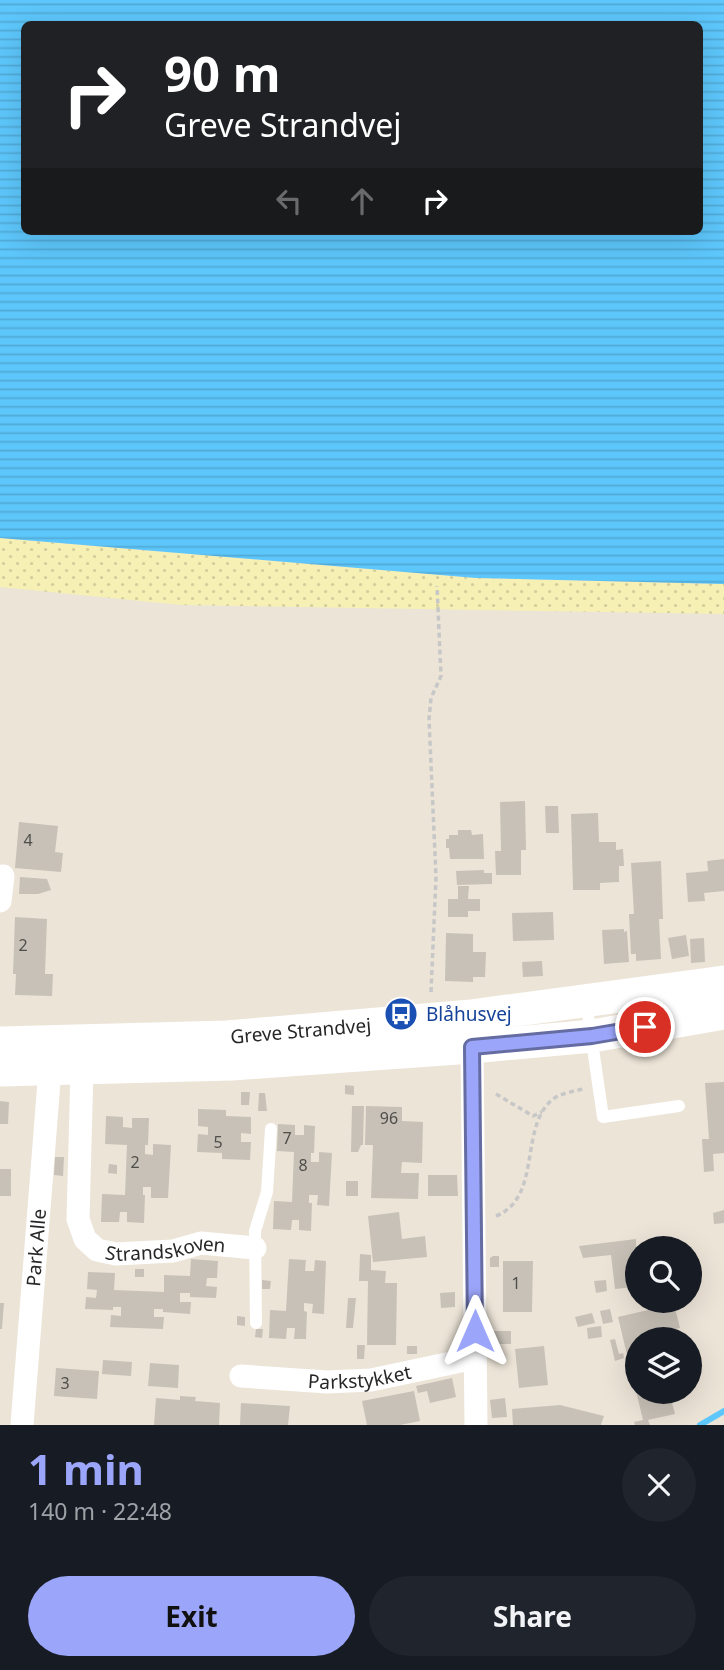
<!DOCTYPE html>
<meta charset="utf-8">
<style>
:root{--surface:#171b24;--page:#20242c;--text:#f1f3f6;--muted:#9ea1a6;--accent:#9ba6fa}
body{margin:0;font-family:"Noto Sans",sans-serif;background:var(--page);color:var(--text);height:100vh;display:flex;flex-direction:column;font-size:26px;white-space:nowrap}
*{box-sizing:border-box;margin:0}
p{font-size:23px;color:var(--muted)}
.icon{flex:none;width:38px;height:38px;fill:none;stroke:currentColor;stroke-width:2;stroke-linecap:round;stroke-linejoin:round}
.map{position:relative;height:1425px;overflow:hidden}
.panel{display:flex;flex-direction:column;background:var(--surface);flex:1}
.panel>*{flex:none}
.guide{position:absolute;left:21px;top:21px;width:682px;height:214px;border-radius:10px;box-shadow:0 7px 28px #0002;background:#202124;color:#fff;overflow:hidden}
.tools{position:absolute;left:625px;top:1236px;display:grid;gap:14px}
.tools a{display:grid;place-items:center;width:77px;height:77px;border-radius:50%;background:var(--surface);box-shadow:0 7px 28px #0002;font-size:35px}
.pin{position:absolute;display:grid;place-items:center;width:60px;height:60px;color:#fff;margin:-30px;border:4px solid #fff;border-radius:50%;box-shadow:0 2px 7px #0007}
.me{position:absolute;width:77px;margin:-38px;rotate:0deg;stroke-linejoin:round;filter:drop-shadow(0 0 5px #0008)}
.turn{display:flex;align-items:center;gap:24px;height:147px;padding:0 28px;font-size:32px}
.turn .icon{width:91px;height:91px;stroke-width:2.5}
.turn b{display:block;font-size:49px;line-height:60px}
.lanes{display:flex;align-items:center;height:66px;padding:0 28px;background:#0003;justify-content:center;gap:35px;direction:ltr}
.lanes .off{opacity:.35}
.round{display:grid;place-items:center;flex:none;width:74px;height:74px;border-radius:37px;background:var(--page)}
.summary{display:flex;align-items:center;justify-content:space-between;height:119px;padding:0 28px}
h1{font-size:42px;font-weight:700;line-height:52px;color:var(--accent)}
.cta{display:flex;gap:14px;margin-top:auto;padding:14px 28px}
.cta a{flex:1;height:80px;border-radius:42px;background:var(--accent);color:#111;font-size:28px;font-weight:700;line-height:80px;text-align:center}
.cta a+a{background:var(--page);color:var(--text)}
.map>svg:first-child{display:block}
</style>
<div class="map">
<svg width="724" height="1425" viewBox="0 0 724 1425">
<defs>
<pattern id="sand-dots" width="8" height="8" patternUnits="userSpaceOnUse" patternTransform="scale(1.75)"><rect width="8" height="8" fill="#f6f0b5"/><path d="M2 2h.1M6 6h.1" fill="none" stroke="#d3ce9c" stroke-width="1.8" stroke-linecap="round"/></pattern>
<pattern id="water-rules" width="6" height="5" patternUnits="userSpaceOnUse" patternTransform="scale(1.75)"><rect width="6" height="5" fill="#5dc6fb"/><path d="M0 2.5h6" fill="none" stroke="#51aad7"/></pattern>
</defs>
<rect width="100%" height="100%" fill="#ece4d7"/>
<!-- sand -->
<path fill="url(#sand-dots)" d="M0 538 476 578 724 584V614L181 605 0 587Z"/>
<!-- water -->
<path fill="url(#water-rules)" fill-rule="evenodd" d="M0 0H724V584L476 578 0 538ZM24 24H700V231H24Z"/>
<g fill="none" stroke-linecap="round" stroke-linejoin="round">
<!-- stream -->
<path stroke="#5dc6fb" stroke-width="6" d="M700 1425 724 1411"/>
</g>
<!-- building -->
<path fill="#c7c1b7" d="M525 801 526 850H521V875H496L495 851H501L500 802Z
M545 806H558L559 833H546Z
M598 813 599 842H616V850L623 849 624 866H619V882L600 883V890H573L571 814Z
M19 822 58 826 55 852 63 853 61 872 15 868Z
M458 830H471L472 835 483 834 484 859H450L449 848H446V839H449V835H458Z
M724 859V891L704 893 705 901 688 902 686 873 708 871 707 861Z
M661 861 663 919H659L661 959 636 961V954H631L629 914H634L631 863Z
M484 870V873H492V884L457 885 456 871Z
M20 877 47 879 51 890 38 894H19Z
M458 886H469L468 899H480V911H468V917H448V899H458Z
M553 912 554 940 513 941 512 913Z
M15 917 47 919 45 974H53L52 996 15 995 16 974H13Z
M624 929V932L627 931 629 962 604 964 602 930Z
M446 933 473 934V952H486L485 977H473V982L445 981Z
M686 935 689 956 672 959 668 938Z
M704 938 705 962 691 963 690 939Z
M542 961 543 976 523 977 522 962Z
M724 1082V1153L713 1154 714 1171 704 1172 702 1139H709L705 1083Z
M345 1085 354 1086V1095L345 1094Z
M241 1092H250L249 1105H241Z
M259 1093H265L267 1111H258Z
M0 1101 9 1102 8 1124H0Z
M352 1106H364L363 1145H361L358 1152H351Z
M366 1106 402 1107V1121L423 1122 422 1163 402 1162 401 1173H419L418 1199 371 1198 373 1145H365Z
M198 1109 226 1110V1116L251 1117V1134L241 1133V1142H251L250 1160 222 1159V1153L197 1152 198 1134 208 1135V1127L198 1126Z
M106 1116 123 1117V1127L132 1128V1118H149L148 1145H145V1154L153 1155V1144L171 1145 168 1198H151V1187H143V1195H145L144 1223 127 1222V1212H120L119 1222H101L102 1194 125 1195 127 1145 105 1144Z
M278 1124 295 1125V1135H304V1125L315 1126 314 1153H311V1162H319V1152L332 1153 329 1206 317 1205 318 1195H309V1203H312L311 1231 299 1230V1220H292L291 1230 273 1229 274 1201 292 1202 294 1152 277 1151Z
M55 1157H64L63 1176 54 1175Z
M109 1164 117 1165V1174L108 1173Z
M0 1169H11V1196H0Z
M428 1175H457L458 1196H428Z
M346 1181H358V1196H346Z
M724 1210V1223L714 1224 713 1213Z
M399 1212 402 1239 425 1236 427 1257 373 1262 368 1216Z
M636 1239 637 1278 633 1279 634 1287 615 1289 611 1255 583 1258 579 1246Z
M360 1254 371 1255V1270L386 1271 385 1283H397L396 1345H367L368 1281H359Z
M493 1256H499V1267H490V1258Z
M191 1259 218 1261 217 1278H207L206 1286 217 1287 216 1298 190 1297V1293H180V1302H191L190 1314 163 1312V1309H154V1317H164L163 1329 110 1327 111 1315 121 1316V1307H113V1310L85 1309 86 1297 96 1298 97 1290 87 1289 88 1272 115 1273 114 1290 164 1292V1275L190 1276Z
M289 1259 306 1260 305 1271H314L315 1260 326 1261 324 1314 312 1313 313 1304 304 1303V1311L307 1312 306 1339H294L295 1328H287L286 1339 269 1338 270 1310 286 1311Z
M503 1261H533L532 1312H503Z
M135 1269H144V1277H135Z
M262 1280 271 1281 270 1289H262Z
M606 1280 607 1291 596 1293 594 1281Z
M455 1292V1307L441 1308 440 1293Z
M348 1298H356L353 1328H346Z
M0 1303H4L2 1329H0Z
M674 1304 680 1328 655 1334 656 1339H637V1356L628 1359 618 1317Z
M610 1309 613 1322 603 1324 600 1311Z
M592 1313 595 1323 578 1327 575 1317Z
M237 1316 245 1317V1326L237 1325Z
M601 1326 602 1337 588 1339 587 1328Z
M256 1329H263L262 1338 255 1337Z
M494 1331H511V1344H494Z
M615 1339 619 1354 623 1353 624 1358 615 1361 610 1340Z
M357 1345H365L364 1359H357Z
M407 1346H417V1354H407Z
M544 1346 548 1385 519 1388 515 1349Z
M103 1360 132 1362 131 1376 102 1374Z
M150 1363 179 1365 178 1388 148 1386Z
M56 1368 99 1371 97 1399 54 1396Z
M452 1378 456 1397 430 1403 427 1391 418 1393 416 1386Z
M414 1391 420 1421 400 1425H367L362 1401Z
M636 1391H674V1394L670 1395 675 1414 648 1420 650 1425H635L634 1422 643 1420Z
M180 1396 196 1397 195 1401 220 1403 219 1425H154L156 1398 180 1400Z
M505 1398 507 1417 492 1418 490 1400Z
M241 1403 290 1406 288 1425H240Z
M560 1405 604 1416 601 1425H513L512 1409Z"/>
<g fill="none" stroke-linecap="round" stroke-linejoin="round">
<!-- path -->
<path stroke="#c7c7c7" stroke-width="3.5" stroke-dasharray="5 3.5" stroke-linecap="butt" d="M431 992 436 877 429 719 431 698 441 676 437 586
M496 1094 533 1116 542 1112
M496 1216C544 1197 517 1122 556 1097 564 1093 574 1091 583 1089"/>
<!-- lane -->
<path stroke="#fff" stroke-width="12" d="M586 1001 603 1117 679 1106
M256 1323 255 1231 267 1192 271 1129"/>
<!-- street -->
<g stroke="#fff" stroke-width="23">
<path d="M0 901 3 876"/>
<path d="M472 1047 476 1425"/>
<path id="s1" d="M82 1069 78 1219 85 1239 97 1250 116 1254 173 1251 201 1243 255 1248"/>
<path id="s2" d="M241 1376 327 1382 371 1380 475 1358"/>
<path id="s3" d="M22 1425 50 1069"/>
</g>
<!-- secondary -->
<g stroke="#fff" stroke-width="33">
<path id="s4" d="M0 1043 227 1037 471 1016 724 982"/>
<path d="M0 1070 232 1064 472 1047 592 1036 724 1013"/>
</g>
</g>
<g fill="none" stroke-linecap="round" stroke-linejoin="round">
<defs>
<path id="route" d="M475 1331 472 1047 592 1036 645 1027"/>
</defs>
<!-- route casing -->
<use href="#route" stroke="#656ca2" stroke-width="18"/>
<!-- route -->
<use href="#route" stroke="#9ba6fa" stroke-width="12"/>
</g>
<!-- icons -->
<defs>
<symbol id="bus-disc" viewBox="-11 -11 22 22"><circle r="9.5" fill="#1a4fb4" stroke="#fff"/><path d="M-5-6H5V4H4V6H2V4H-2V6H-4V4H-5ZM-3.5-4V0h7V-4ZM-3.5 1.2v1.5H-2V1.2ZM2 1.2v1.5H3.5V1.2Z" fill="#fff"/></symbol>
</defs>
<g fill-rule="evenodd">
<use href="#bus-disc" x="382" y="995" width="38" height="38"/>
</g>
<g text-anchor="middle" stroke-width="5" stroke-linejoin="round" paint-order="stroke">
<!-- number labels -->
<g font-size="16" fill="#4f4e4b">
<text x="28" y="846">4</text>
<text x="23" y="951">2</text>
<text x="389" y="1124">96</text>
<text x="287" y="1144">7</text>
<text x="218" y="1148">5</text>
<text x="135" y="1168">2</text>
<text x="303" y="1171">8</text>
<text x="516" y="1289">1</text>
<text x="65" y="1389">3</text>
</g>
<!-- transit labels -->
<g font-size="19" fill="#164399" stroke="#fff" text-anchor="start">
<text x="426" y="1021">Blåhusvej</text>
</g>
<!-- street labels -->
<g font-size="19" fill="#272727" stroke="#fff">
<text dy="7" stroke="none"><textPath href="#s4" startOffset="301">Greve Strandvej</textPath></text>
<text dy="7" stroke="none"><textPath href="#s3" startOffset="178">Park Alle</textPath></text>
<text dy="7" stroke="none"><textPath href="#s1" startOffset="257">Strandskoven</textPath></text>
<text dy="7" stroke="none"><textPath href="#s2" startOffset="119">Parkstykket</textPath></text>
</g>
</g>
</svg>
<div class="tools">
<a><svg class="icon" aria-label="search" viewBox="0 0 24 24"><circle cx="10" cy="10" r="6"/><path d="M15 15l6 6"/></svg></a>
<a><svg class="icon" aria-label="layers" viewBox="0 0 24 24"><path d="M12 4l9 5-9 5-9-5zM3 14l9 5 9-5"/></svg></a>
</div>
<div class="pin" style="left:645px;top:1027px;background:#d93025"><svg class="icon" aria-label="arrive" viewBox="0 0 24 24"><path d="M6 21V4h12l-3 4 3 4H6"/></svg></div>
<svg class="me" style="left:475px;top:1331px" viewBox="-20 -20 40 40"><path d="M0-17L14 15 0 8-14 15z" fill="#9ba6fa" stroke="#fff" stroke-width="4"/></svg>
<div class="guide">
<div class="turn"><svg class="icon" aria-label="right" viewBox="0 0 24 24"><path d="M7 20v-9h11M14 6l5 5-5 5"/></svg><div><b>90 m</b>Greve Strandvej</div></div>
<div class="lanes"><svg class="icon off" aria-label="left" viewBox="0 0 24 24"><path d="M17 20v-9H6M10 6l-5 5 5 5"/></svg><svg class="icon off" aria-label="ahead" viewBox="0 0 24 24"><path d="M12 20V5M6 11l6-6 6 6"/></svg><svg class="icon" aria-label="right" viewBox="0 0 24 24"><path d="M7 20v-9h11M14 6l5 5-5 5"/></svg></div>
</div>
</div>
<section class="panel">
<div class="summary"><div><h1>1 min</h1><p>140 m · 22:48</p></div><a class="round"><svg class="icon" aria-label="close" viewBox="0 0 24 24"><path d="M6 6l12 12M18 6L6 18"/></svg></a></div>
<div class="cta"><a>Exit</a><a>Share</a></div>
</section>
